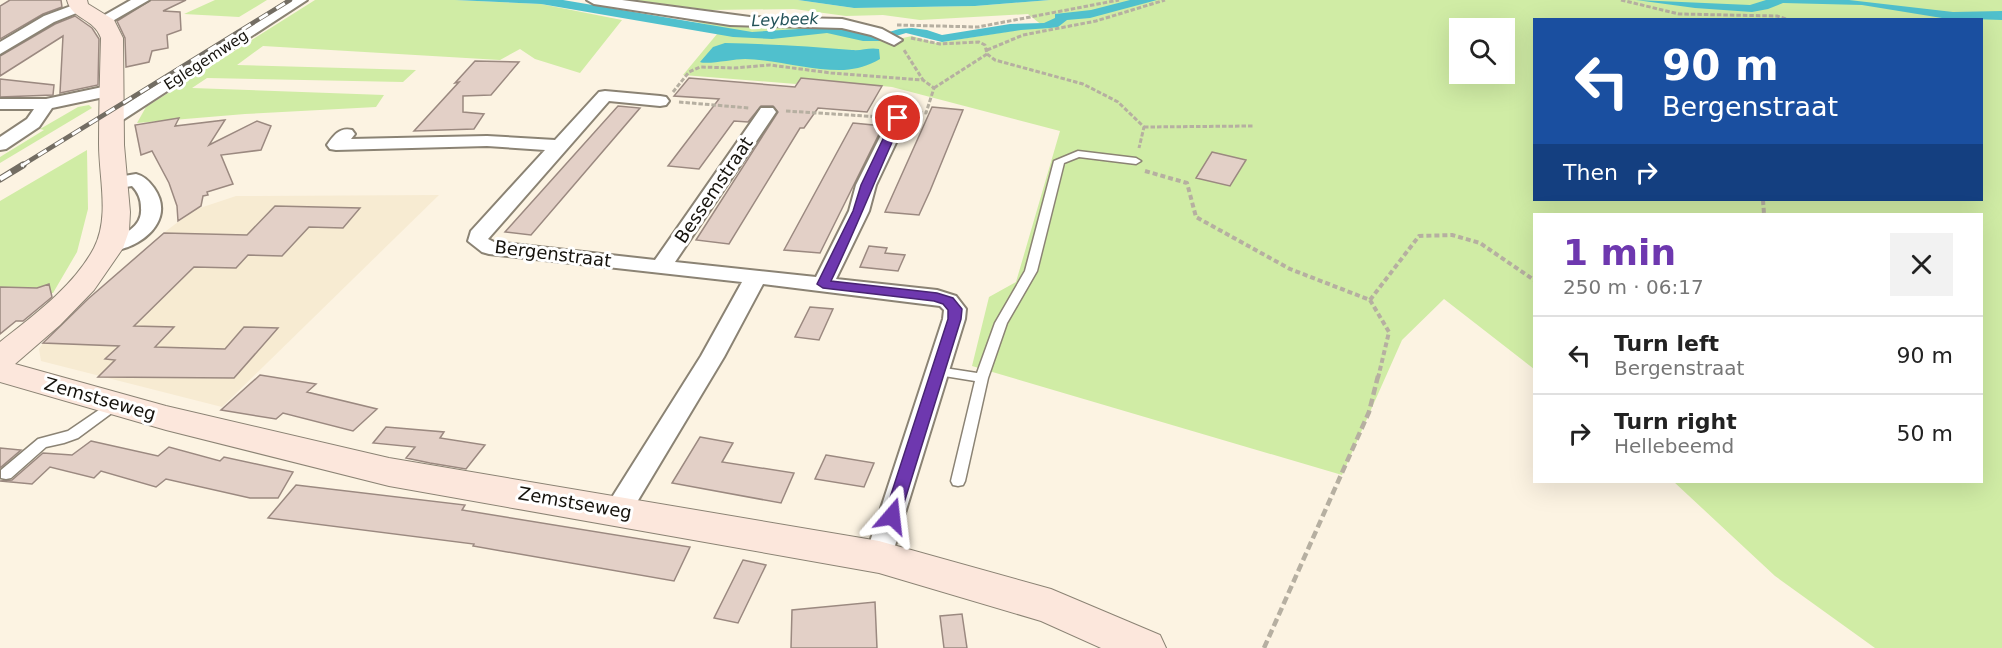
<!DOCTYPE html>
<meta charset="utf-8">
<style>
:root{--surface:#fff;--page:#f2f2f2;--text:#222;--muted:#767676;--line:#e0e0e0;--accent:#6e38af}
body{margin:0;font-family:"DejaVu Sans",sans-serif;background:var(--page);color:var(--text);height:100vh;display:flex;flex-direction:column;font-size:22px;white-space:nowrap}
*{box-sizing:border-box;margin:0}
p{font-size:20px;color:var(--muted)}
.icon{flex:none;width:33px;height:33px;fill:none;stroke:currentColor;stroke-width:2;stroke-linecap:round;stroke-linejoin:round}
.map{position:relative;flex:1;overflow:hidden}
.details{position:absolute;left:1533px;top:213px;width:450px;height:270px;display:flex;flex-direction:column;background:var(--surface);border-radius:0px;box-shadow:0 6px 24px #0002}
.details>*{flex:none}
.banner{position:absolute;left:1533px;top:18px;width:450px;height:183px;border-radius:0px;box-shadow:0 6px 24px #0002;background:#1a4fa0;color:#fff;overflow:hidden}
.fabs{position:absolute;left:1449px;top:18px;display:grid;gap:12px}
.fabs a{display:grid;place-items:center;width:66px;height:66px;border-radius:0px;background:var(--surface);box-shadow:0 6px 24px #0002;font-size:30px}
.pin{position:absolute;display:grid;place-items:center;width:51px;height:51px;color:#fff;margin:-26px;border:3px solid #fff;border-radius:50%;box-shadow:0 2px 6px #0007}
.me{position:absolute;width:66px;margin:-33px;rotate:17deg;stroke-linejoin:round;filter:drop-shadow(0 0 4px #0008)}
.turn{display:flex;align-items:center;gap:21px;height:126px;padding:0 30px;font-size:27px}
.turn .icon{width:78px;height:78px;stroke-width:2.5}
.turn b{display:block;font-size:42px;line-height:51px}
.then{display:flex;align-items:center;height:57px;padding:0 30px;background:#0003;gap:12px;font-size:22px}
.round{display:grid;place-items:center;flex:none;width:63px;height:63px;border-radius:0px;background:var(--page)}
.summary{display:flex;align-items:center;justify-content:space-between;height:102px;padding:0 30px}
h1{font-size:36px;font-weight:800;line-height:45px;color:var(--accent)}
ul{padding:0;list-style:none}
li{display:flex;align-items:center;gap:18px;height:78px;padding:0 30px;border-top:2px solid var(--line)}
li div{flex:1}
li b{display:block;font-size:22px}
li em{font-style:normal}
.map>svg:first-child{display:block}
</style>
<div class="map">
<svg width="2002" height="648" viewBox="0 0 2002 648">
<rect width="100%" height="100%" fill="#fcf3e2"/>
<!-- built -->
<path fill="#f7ebd2" d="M439 195 222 407 41 361 39 349 43 343 166 231 194 210 236 196Z"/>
<!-- green -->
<path fill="#d0eca5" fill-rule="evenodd" d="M215 0H267L239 17 184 14Z
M315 0H455L541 4 622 20 580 73 535 59 520 49 500 60 263 46 237 65 416 70 403 82 207 78 192 88 384 95 376 107 245 114 137 123 146 107Z
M634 0H798L854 8 975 6 1050 0H2002V648H1875L1775 576 1674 482H1982V214H1534V369L1444 299 1402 340 1342 475 972 366 989 297 1016 282 1060 131 892 87 801 78 796 84 683 75 722 28 659 14 751 26 851 27 889 41 912 36 935 43 1043 26 1028 14 920 20 883 15 846 16 794 9 710 10ZM1534 20H1982V200H1534ZM1460 28H1504V74H1460Z
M89 105 92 108 0 163V157L44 130 40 129 78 107Z
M87 150 88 209 77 252 53 293 0 292V201Z"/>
<!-- water -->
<path fill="#50c0cd" d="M455 0H563L752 32 831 27 876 36 899 29 912 28 927 30 942 35 1010 24 1044 23 1055 18V14L1091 10 1130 0H1157L1090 18 1067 20 1058 27 1050 28 1021 30 942 42 906 33 880 41H863L827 33 772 39 733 37 541 4Z
M798 0H1050L975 6 854 8Z
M1636 0 1750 5 1766 0H1849L1953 12 2002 11V20L1942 18 1862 5 1783 3 1768 9 1752 12 1695 8Z
M725 43C768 44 809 46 852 50 862 51 869 47 879 49L880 59C868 66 857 69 844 70 811 71 778 60 745 59 733 59 708 65 700 62L713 47Z"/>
<!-- building -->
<path fill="#e3d0c7" stroke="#9b8980" stroke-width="1.5" d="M10 0H61L62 7 43 14 0 39V6Z
M151 0H186L163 11 180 12 181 30 167 35 168 48 152 51 149 62 126 67 125 38 117 21Z
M75 16 92 28 99 39 98 85 60 93 63 36 0 76V56L55 24Z
M475 61 519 62 491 95 463 96V112L484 114 474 129 414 131 459 82 455 83Z
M689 78 795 87 801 78 882 86 867 112 818 108 804 128H800L729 244 696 240 778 112 773 106H761L748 122 734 121 699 169 668 166 719 99 674 96Z
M0 79 54 85 53 95 0 97Z
M618 106 640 108 531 235 505 232Z
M932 107 963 110 930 191 919 215 885 212Z
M179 118 175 126 225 120 209 145 257 121 271 126 261 150 221 155 233 184 207 192 208 195 203 196 201 206 178 221 177 206 169 183 152 151 141 155 135 125Z
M853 123 883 126 820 253 784 250Z
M1212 152 1246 160 1230 186 1196 178Z
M275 206 360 208 343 228 309 227 282 256 248 255 236 268 194 267 134 326 174 327 155 347 225 349 244 327 278 328 234 378 98 377 115 360 105 359 119 346 43 343 88 299 164 233 247 235Z
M869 246 887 248 885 253 905 255 898 271 860 267Z
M49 284 52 297 23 321H16L0 334V287L37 288Z
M810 307 833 309 819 340 795 337Z
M260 375 316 384 307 392 377 409 353 431 283 413 276 419 221 410Z
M386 427 444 432 440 438 485 445 466 469 430 463 406 458 415 447 373 443Z
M700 437 733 443 722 462 794 473 781 503 672 483Z
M91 441 158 456 169 447 220 461 224 457 293 472 278 498H250L166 479 156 487 101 471 94 478 50 467 32 484 0 481 12 480 43 453 72 455Z
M0 448 21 450 0 468Z
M826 455 874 463 864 487 815 479Z
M296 485 465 505 462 510 690 547 674 581 473 546 474 544 268 518Z
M743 560 766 565 738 623 714 618Z
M875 602 877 648H791L792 610Z
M962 614 967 648H944L940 616Z"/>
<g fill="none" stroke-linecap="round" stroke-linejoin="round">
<defs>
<path id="lane" d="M1078 151 1136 158 1141 161 1136 164 1079 157 1064 163 1037 271 1007 323 988 378 965 481 963 485 958 486 953 485 951 481 975 381 938 375 932 371 938 367 977 373 995 323 1025 271 1054 161Z
M115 399 120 401 122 404 120 407 78 438 64 443 46 447 11 478 6 479 1 478V470L38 439 68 431Z"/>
<path id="street" d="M131 0H149L109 23H99L96 20Z
M290 0H307L118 123H106L103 119Z
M587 0H622L750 17 842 19 882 29 902 40 894 45 871 35 842 28 730 25 594 4Z
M79 3 86 7 84 10 54 22 0 54V42L44 16Z
M112 85 120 90 118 94 52 108 39 127 6 149 0 150V137L27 119 34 109H0V99H46Z
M605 91 660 96 666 97 669 101 666 105 660 106 609 101 488 239 494 242 655 260 761 108H773L776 112 675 262 816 277 849 211 856 185 893 111 896 107H908L911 111 876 185 869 211 836 279 937 290 956 296 966 309 965 319 889 565 879 568 869 565 865 557 943 319 944 310 940 306 763 284 724 357 628 517 618 520 608 517 604 510 701 356 742 282 489 254 482 252 468 241 471 231 545 150 487 146 336 150 330 149 327 145C334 135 340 127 352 130L355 134 351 139 487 136 555 140 599 92Z
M136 174C144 176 149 181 154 188 172 214 153 237 128 247 118 250 111 254 101 251L98 247 101 243C118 236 143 230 141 208 141 199 138 192 132 186L113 189 106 187 103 183 106 179Z"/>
<path id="secondary" d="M67 0H87L88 4 114 20 123 38 124 145 130 212 129 231 123 248 94 290 60 325 15 364 166 406 389 458 879 541 1051 589 1160 635 1166 648H1101L1041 621 879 573 389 486 166 430 0 382V342C33 316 74 286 94 248 110 217 99 178 99 144 99 109 100 73 101 38 94 18 72 20 67 0Z"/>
</defs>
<!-- lane casing -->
<use href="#lane" stroke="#8b8374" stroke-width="3"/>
<!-- street casing -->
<use href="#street" stroke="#8b8374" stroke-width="4"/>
<!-- secondary casing -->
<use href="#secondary" stroke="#8b8374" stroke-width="2"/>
<!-- path-far2 -->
<path stroke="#b6afa1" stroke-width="3" stroke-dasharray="4.5 2" stroke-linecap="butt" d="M1621 0 1679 14 1777 16 1789 20
M897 25 978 27 1119 0
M911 38 940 44 979 42 985 45 987 54 995 60 1083 84 1118 102 1144 127 1139 148
M987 50 1023 35 1096 21 1165 0
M934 88 987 54
M673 92 689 72 700 67 734 68 770 65 831 73 923 80 904 50
M679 102 749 108
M786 111 881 117
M918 112 926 113 934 88 923 80
M1144 127 1253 126"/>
<!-- path-far1 -->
<path stroke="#b6afa1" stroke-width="4" stroke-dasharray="5 3" stroke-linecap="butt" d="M1145 171 1187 183 1196 217 1290 269 1370 300 1389 332 1378 378
M1763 200 1764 214
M1370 300 1419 236 1452 235 1480 243 1534 280"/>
<!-- path -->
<path stroke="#b6afa1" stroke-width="4.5" stroke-dasharray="8 4" stroke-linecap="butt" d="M1264 648 1369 412 1378 376"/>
<!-- lane -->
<use href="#lane" fill="#fff" fill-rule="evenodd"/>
<!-- street -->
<use href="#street" fill="#fff" fill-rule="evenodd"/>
<!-- secondary -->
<use href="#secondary" fill="#fce7dc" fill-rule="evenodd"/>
<defs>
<path id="rail-far1" d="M21 166 290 0"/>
<path id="rail" d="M0 179 23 165"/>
</defs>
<!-- rail-far1 casing -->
<use href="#rail-far1" stroke="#736d63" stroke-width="4.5"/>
<!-- rail casing -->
<use href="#rail" stroke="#736d63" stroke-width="7"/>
<!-- rail-far1 -->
<use href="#rail-far1" stroke="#fff" stroke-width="3" stroke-dasharray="10" stroke-linecap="butt"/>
<!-- rail -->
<use href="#rail" stroke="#fff" stroke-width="4.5" stroke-dasharray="13" stroke-linecap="butt"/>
</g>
<!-- route -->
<path fill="#6e38af" stroke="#482472" stroke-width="1.5" d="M898 115 903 118C878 172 857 227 831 281L937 293 953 298 962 309 961 319 900 516 898 521 892 523 886 521 884 516 948 319V310L943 304 934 301 823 288 817 284 853 211 861 185 893 118Z"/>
<g text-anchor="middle" stroke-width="6" stroke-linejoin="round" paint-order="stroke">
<!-- far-street labels -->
<g font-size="15" fill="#16130d" stroke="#fff">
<text transform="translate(206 60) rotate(-33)" y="5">Eglegemweg</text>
</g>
<!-- far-water labels -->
<g font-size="16" font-style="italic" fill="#235359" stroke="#fff">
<text transform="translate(785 19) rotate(-2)" y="6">Leybeek</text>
</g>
<!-- street labels -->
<g font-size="18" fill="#16130d" stroke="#fff">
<text transform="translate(714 190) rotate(-56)" y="6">Bessemstraat</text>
<text transform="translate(553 254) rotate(7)" y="6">Bergenstraat</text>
<text transform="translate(100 399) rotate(16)" y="6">Zemstseweg</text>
<text transform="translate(575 503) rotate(10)" y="6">Zemstseweg</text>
</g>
</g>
</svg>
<div class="fabs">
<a><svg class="icon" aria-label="search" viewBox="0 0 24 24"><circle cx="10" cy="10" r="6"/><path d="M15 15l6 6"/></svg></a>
</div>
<div class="pin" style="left:898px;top:118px;background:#d93025"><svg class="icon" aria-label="arrive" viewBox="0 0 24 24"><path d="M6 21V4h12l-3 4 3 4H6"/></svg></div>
<svg class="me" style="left:892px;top:516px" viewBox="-20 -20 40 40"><path d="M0-17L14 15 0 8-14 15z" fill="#6e38af" stroke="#fff" stroke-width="4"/></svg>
<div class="banner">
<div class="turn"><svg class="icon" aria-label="left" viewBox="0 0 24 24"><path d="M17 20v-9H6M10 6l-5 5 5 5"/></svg><div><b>90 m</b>Bergenstraat</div></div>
<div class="then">Then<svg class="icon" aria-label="right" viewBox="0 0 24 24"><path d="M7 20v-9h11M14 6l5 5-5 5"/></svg></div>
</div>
<section class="details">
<div class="summary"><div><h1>1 min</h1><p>250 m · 06:17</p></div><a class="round"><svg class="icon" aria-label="close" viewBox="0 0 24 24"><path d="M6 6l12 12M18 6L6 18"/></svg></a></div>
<ul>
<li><svg class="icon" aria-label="left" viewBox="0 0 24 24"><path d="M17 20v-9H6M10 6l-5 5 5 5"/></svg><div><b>Turn left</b><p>Bergenstraat</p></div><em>90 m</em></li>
<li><svg class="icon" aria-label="right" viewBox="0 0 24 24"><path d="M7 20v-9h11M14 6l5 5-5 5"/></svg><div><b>Turn right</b><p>Hellebeemd</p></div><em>50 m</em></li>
</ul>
</section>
</div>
